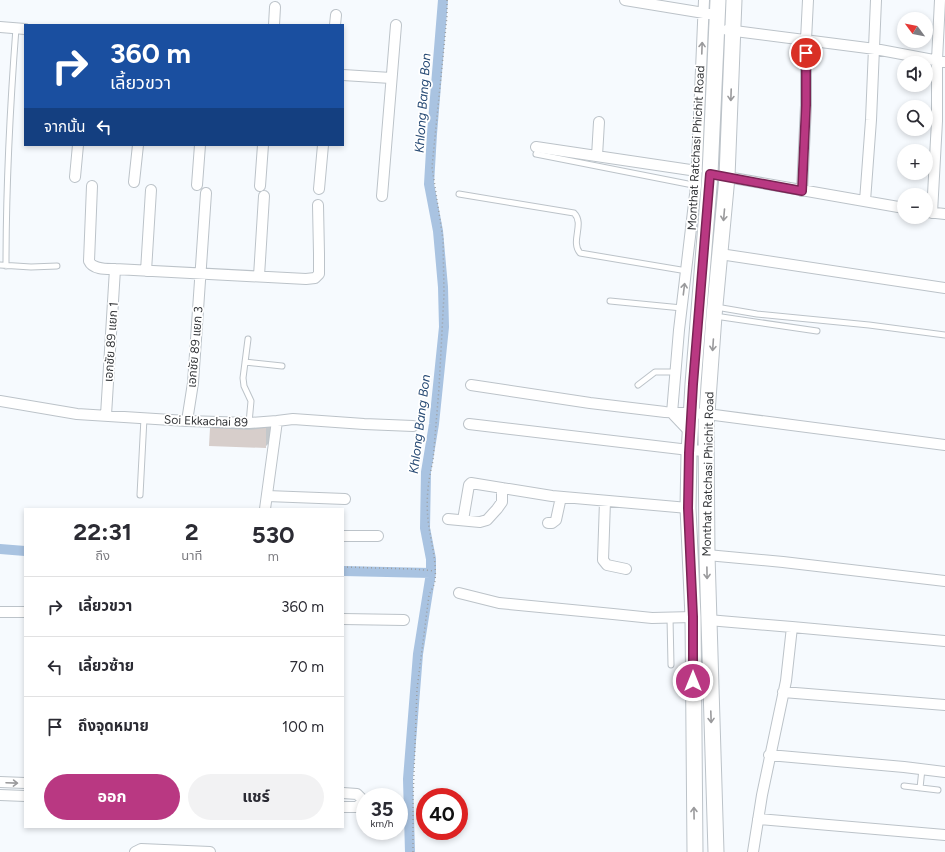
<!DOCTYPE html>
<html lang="th">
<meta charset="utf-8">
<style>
:root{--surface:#fff;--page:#f2f2f3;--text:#2b2b33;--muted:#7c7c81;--line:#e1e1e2;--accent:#b93882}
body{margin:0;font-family:Figtree,"Noto Sans Thai",sans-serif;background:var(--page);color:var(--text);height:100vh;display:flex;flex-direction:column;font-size:15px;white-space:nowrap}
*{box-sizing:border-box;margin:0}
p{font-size:13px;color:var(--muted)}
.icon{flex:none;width:22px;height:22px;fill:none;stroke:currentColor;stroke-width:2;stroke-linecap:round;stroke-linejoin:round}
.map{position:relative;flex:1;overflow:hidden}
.sheet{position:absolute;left:24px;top:508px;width:320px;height:320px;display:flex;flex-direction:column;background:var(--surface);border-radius:0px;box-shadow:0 2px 6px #0003}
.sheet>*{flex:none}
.guide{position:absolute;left:24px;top:24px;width:320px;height:122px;border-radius:0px;box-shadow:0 2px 6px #0003;background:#1a4fa0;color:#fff;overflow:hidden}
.needle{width:26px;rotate:302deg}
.buttons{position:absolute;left:897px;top:12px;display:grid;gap:8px}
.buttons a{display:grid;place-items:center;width:36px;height:36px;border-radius:50%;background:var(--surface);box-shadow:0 2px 6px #0003;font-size:20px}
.speed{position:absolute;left:356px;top:788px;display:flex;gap:8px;font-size:20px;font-weight:700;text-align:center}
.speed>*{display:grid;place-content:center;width:52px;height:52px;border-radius:50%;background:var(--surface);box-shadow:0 2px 6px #0003;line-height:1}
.speed small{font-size:10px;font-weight:400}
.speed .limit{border:6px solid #d22;background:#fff;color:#111}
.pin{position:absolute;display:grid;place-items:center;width:34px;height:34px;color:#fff;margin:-17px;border:2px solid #fff;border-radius:50%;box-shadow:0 1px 4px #0007}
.me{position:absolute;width:44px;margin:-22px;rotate:0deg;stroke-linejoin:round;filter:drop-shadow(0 0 3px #0008)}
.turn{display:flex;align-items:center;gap:14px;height:84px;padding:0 20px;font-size:18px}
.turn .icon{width:52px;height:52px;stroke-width:2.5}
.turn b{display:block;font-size:28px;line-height:34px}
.then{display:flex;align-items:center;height:38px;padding:0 20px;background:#0003;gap:8px;font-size:15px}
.eta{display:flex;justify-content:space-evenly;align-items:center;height:68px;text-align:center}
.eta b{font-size:24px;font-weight:700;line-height:28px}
.primary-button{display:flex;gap:8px;margin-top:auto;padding:8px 20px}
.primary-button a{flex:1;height:46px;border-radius:24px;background:var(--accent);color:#fff;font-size:16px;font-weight:700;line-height:46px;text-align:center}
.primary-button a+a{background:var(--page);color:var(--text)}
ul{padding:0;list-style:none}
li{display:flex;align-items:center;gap:12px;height:60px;padding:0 20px;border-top:1px solid var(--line)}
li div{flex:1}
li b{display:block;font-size:15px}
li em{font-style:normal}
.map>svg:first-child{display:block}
</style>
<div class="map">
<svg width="945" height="852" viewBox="0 0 945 852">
<rect width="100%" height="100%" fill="#f6fafe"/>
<!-- shadow -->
<path fill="#0003" d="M222 418 260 419 277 418 276 436 265 447 211 429Z"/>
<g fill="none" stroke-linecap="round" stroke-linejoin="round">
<!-- canal -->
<path stroke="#a9c3e1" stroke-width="10" d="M0 549 25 551
M343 571 431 573
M410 852 408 779 418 654 431 573V559L425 528 426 472 434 424 444 327 443 287 438 231 429 184 432 134 443 0"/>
</g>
<!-- building -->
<path fill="#d7cecb" d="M210 428 249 430 266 428V448L209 446Z"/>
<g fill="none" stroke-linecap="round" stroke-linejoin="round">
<defs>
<path id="lane" d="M536 154 698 186
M459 194 574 213C585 224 570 241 580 253L687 271
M0 265 31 267 57 266
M6 266C6 187 10 107 16 28
M610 301 682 308
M716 307 757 314 869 325 945 335
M715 316 817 331
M248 339 243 378 244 386 251 401 249 423
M245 362 282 366
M638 385 655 372H675
M140 495 144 418
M670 618 671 665
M904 786 938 790
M920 788 922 769"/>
<path id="street" d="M625 0 710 14
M274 25 275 7
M335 25 336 15
M0 27 25 29
M727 30 875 49 945 62
M343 75 391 78
M536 147 697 171
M597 156 599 122
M710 174 904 208
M75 177 78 145
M134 182 138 145
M197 185 200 145
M92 186 89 261C93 270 107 269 115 269L306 279 315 278 319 274V254L318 205
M260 186 263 145
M319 189 323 145
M802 191 806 105V40L808 0
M382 196 396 25
M865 201 871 120 876 0
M927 212 945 214
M932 213 937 121V60L940 0
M720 254 945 288
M146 271 151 190
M259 276 264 196
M471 385 590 403 665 412 707 414 945 445
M0 401 77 414 187 421 249 423 277 421 293 419 364 424 413 426
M106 415 115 269
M187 421 193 383 206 193
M469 424 689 450 706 451
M690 432 672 413 679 330 696 186 704 0
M267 496 345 499
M605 501 603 560 607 565 626 569
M265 509 277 421
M448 519 480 522 487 520 497 509 502 502V488
M463 520 469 485 471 483 552 496 688 508
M548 523H552L556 520 561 497
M343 536H378
M707 555 783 562 945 581
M459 593 499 603 613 614 652 618 693 617
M0 612H25
M343 619 404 620
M708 620 792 627 786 681 762 795 753 852
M792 627 945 641
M783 692 945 705
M769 755 904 767 945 772
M0 782 25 783
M343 793 357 794 361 798V803L357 807H343
M0 795 25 796
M758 819 945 835
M135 852 141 849 210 852"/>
<path id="secondary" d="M695 852 693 617 688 508 689 453 693 384 710 174 718 0
M716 852 707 555 706 427 714 316 727 177 734 0"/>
</defs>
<!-- lane casing -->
<use href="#lane" stroke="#bcc3c9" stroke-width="7"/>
<!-- street casing -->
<use href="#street" stroke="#bcc3c9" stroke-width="12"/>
<!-- secondary casing -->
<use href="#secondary" stroke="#bcc3c9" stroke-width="17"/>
<!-- path -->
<path stroke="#9b9ea1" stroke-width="1.5" stroke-dasharray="1 3" stroke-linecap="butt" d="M343 567 413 569 435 571
M413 852V800L417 689 429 595C431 591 434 586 435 581 437 560 430 540 428 519 426 500 428 480 433 461L439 388 444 294 443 239 432 167 447 16V0"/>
<!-- lane -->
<use href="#lane" stroke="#fff" stroke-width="5"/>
<!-- street -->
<use href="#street" stroke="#fff" stroke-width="10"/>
<!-- secondary -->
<use href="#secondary" stroke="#fff" stroke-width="15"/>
</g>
<!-- one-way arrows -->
<defs><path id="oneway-shaft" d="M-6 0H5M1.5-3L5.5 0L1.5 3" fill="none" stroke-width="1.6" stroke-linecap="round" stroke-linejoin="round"/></defs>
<g stroke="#9a9a9c">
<use href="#oneway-shaft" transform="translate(702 48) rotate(-88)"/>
<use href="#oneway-shaft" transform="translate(731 95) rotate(92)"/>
<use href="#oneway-shaft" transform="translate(724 215) rotate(95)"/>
<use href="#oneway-shaft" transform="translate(684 289) rotate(-83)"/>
<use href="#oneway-shaft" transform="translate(713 345) rotate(94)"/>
<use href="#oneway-shaft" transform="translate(707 573) rotate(89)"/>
<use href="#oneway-shaft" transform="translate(711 717) rotate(88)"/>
<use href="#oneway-shaft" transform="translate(12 783) rotate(2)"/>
<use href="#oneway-shaft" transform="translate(694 813) rotate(-91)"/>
</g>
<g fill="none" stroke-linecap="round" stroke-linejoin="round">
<defs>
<path id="route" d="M693 681V617L688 508 689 453 693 384 710 174 802 191 806 105V53"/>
</defs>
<!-- route casing -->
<use href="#route" stroke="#782454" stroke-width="10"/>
<!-- route -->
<use href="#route" stroke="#b93882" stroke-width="7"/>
</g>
<g text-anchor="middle" stroke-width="3.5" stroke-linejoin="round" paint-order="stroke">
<!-- street labels -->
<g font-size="12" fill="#343639" stroke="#fff">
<text transform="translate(696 148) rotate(-87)" y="4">Monthat Ratchasi Phichit Road</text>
<text transform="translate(111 342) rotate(-86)" y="4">เอกชัย 89 แยก 1</text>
<text transform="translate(195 347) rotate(-85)" y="4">เอกชัย 89 แยก 3</text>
<text transform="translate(206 421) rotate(2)" y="4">Soi Ekkachai 89</text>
<text transform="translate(708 474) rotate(-89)" y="4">Monthat Ratchasi Phichit Road</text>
</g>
<!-- water labels -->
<g font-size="13" font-style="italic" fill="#284b75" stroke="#fff">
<text transform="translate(422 103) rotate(-86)" y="5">Khlong Bang Bon</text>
<text transform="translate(419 424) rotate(-83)" y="5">Khlong Bang Bon</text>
</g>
</g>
</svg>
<div class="buttons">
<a><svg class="needle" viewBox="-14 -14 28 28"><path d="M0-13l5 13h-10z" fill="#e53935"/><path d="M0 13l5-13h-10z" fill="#7c7c81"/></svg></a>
<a><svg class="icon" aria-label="sound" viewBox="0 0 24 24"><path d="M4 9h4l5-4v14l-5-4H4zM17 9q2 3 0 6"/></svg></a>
<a><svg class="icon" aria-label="search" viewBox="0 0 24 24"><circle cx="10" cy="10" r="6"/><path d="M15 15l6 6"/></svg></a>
<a>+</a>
<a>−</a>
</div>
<div class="speed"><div>35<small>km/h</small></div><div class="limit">40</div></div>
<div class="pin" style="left:806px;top:53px;background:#d93025"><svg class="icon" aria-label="arrive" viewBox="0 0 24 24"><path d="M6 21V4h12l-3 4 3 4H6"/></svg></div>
<svg class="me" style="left:693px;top:681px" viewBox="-20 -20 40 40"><circle r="17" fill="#b93882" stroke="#fff" stroke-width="3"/><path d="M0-11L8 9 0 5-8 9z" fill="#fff"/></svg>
<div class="guide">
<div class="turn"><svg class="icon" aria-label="right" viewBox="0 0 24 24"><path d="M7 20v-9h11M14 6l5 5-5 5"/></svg><div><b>360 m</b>เลี้ยวขวา</div></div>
<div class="then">จากนั้น<svg class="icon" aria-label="left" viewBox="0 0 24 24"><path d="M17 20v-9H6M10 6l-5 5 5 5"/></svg></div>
</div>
<section class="sheet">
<div class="eta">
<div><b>22:31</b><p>ถึง</p></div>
<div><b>2</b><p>นาที</p></div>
<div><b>530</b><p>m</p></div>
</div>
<ul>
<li><svg class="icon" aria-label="right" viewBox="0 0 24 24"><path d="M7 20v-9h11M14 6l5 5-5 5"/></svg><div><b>เลี้ยวขวา</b></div><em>360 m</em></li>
<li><svg class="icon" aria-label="left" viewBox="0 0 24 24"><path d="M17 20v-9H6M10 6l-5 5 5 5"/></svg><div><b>เลี้ยวซ้าย</b></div><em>70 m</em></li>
<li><svg class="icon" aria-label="arrive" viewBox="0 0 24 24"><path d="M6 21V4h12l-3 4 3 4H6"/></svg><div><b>ถึงจุดหมาย</b></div><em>100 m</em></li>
</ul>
<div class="primary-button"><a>ออก</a><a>แชร์</a></div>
</section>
</div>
